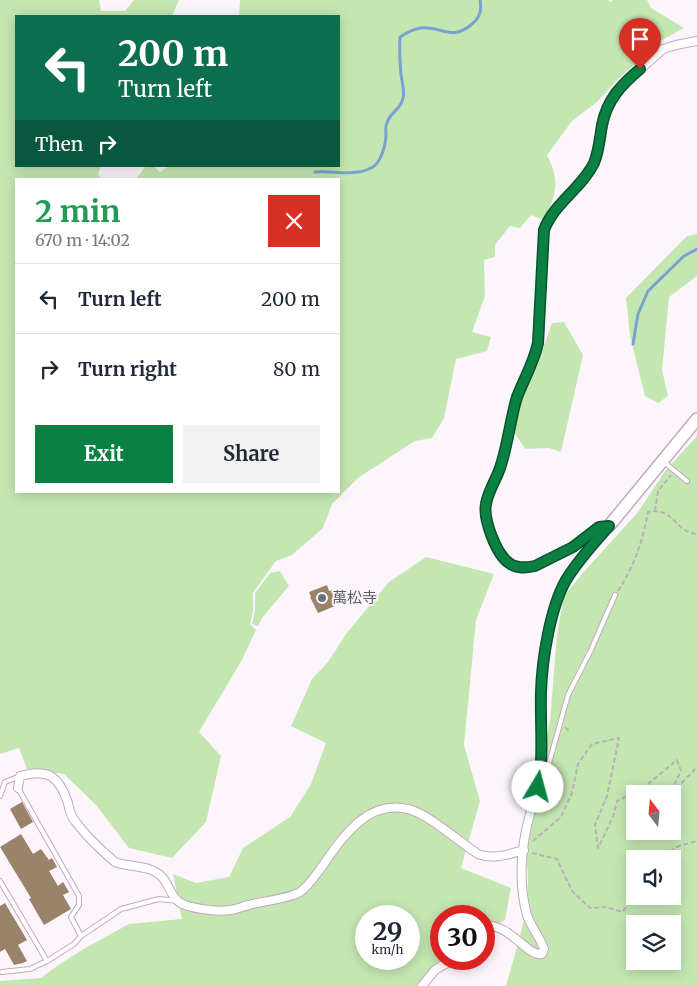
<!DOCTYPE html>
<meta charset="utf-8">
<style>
:root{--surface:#fff;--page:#f2f2f3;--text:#1f2937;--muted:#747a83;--line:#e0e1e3;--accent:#0b8043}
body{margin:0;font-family:Merriweather,"Noto Sans JP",serif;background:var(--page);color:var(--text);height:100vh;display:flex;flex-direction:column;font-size:19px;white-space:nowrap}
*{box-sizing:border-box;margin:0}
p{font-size:16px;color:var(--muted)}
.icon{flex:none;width:28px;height:28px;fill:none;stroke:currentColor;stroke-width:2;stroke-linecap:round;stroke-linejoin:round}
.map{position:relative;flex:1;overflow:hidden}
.panel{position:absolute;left:15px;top:178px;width:325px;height:315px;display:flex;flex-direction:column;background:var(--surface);border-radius:0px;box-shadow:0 2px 12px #0003}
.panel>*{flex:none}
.hud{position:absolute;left:15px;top:15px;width:325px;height:152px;border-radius:0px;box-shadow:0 2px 12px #0003;background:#0b6e4f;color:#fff;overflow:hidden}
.needle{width:32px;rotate:344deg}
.controls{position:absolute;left:626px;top:785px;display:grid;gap:10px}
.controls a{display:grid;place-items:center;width:55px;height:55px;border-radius:0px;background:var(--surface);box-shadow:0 2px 12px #0003;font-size:25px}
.speed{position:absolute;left:355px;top:905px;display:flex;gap:10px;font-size:25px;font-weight:700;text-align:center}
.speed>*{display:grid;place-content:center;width:65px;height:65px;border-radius:50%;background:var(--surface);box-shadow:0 2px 12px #0003;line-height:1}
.speed small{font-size:12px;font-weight:400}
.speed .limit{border:8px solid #d22;background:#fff;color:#111}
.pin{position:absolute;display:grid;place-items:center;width:42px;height:42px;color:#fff;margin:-51px -21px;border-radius:50% 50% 50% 0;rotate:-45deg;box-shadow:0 0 5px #0007}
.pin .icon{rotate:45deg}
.me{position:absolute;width:55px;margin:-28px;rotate:8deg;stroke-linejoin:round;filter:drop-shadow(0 0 4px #0008)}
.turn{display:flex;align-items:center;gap:18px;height:105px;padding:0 20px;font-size:22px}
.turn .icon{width:65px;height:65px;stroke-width:2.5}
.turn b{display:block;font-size:35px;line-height:42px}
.then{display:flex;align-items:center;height:48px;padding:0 20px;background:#0003;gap:10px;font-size:19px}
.round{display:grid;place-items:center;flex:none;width:52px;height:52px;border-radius:0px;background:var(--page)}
.overview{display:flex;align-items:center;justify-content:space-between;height:85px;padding:0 20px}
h1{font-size:30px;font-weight:700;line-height:38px;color:#1e9e55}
.action{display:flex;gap:10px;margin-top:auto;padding:10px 20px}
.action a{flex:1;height:58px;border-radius:0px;background:var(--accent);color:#fff;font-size:20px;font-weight:700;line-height:58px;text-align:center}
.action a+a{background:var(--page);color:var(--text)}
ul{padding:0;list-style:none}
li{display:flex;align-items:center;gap:15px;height:70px;padding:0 20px;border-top:1px solid var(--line)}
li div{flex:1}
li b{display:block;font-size:19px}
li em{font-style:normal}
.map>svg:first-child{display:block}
</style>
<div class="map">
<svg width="697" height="986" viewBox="0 0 697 986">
<rect width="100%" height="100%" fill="#fcf6fc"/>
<!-- green -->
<path fill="#c4e7b2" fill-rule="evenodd" d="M0 0H99L101 11H125L134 0H179L172 16H16V166H101L98 174 102 179H16V491H339V179H136L146 166H153L160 172 169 166H339V16H239L240 0H608L611 2 613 0H647L651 8 684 28 662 40 619 78 597 102 572 121 547 155C560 180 557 196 543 220L531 215 520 228 510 226 495 245V257L484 260 485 296 472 332 491 337 487 351 456 359 444 418 432 438 415 441 358 478 332 504 323 528 292 555 276 561 268 572 253 593V611L250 624 256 630 242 660 199 732 221 756 206 822 172 858 129 848 96 805 64 774 27 769 19 748 0 754Z
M697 234V276L669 297 662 370 668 396 658 403 645 396 630 336 626 298 687 236Z
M564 322 583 355 561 452 549 448 525 449 514 432 519 404 537 365 552 323Z
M697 436V986H506C518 941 536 896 524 850L550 721 557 634 564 596 581 575 638 512 665 471ZM635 794H672V831H635ZM635 859H672V896H635ZM635 924H672V961H635Z
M426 557 494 574 476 620 464 745 480 801 461 868 511 888 505 920 484 931V916H441L442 959 419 986H0V981L41 978 54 968 85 948 129 924 182 919 173 874 196 883 229 877 243 848 290 817 311 784 326 743 291 726 312 679 328 662 346 634 389 582ZM366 916H409V959H366Z
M280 571 289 586 262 618 258 626 252 624 255 611V593L270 573Z"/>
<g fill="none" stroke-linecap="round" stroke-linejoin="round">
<!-- stream -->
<path stroke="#79a2d3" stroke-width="3" d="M315 172C334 170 353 177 371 168 381 164 386 144 386 134 386 131 385 126 387 123 390 112 401 110 403 98 405 91 402 83 401 75 400 62 399 50 400 37 406 33 413 29 421 28 443 26 451 42 472 24 480 18 482 10 480 0
M633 344 638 314 648 291 684 256 697 249"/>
</g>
<!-- building -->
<path fill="#9b826a" d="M327 585 329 591 333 590 336 597 332 599 335 606 318 613 310 597H311L309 592Z
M22 802 33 822 21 829 10 809Z
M21 834 33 854 41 849 49 860 52 858 57 867 49 871 58 886 63 882 69 892 63 895 71 909 44 925 29 899 31 898 0 847Z
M5 903 27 940 18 945 27 961 23 963 14 965 5 949 0 952V906Z"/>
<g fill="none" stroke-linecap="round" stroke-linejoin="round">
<defs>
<path id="lane" d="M664 462 687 481
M543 768 548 767 568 695 591 650 615 595
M18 788 79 896V905L71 917 81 936
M0 796 5 782 20 776
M0 881 47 961
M2 972 30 969 47 961 74 944 81 936 121 909 159 899 177 901"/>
<path id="street" d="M609 526 599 527 573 547 535 566C526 568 517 569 509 563 496 554 483 519 486 504 488 491 496 480 500 468 508 445 510 420 517 397 524 379 534 362 539 343L544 230 549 217 585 176 594 162 608 105 616 91 663 49 676 45 697 41
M18 788 20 776C48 768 59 776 68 803 69 809 71 816 75 821 86 836 101 850 115 862 130 868 150 864 162 877 170 886 172 901 185 905 196 909 219 912 230 910 236 910 243 906 249 905 262 901 289 899 300 892 307 887 313 879 318 872 340 842 364 799 408 809 429 814 459 842 478 854 493 860 509 854 524 850
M484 926C509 922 527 957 542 954L544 949C540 937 531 927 527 915 518 883 521 846 530 814 534 799 540 785 542 770 544 744 540 716 541 690 543 657 550 608 567 580 578 560 594 543 609 526
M422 986 435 970 454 959"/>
<path id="secondary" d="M609 526 697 419"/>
</defs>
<!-- lane casing -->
<use href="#lane" stroke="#c3a8c0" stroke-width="6"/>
<!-- street casing -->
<use href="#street" stroke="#c3a8c0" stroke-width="10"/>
<!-- secondary casing -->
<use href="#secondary" stroke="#c3a8c0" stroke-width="14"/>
<!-- path -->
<path stroke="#b9b1b9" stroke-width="2" stroke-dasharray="5 2.5" stroke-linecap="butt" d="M655 511 658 491 671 475
M618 591C635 564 642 543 648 512 675 507 674 532 697 534
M565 727 569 731
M671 794 697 767
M533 841 561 817 572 793 578 764 592 744 619 738 607 796 595 825 598 848 613 817 617 801 642 789 677 760 681 771 670 794
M532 853 557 859 572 891 590 908 607 907 622 912 631 902 635 885
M657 859 679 846 697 841"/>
<!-- lane -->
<use href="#lane" stroke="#fff" stroke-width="4"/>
<!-- street -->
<use href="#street" stroke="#fff" stroke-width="8"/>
<!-- secondary -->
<use href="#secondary" stroke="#fff" stroke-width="11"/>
</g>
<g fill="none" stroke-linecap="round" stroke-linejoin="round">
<defs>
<path id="route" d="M538 787C544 756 540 724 541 692 542 660 550 608 566 580 578 560 594 543 609 526L599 527 573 547 535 566C526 568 517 569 509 563 496 554 483 519 486 504 488 491 496 480 500 468 508 445 510 420 517 397 524 379 534 362 538 343L544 230C554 203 582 188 594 163 599 151 600 137 602 125 607 100 621 85 640 69"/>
</defs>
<!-- route casing -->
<use href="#route" stroke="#07532c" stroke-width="12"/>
<!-- route -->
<use href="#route" stroke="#0b8043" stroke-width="9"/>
</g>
<!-- markers -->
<circle fill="#6b7280" stroke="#fcf6fc" stroke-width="2" cx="322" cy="598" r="5"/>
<g text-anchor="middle" stroke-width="4" stroke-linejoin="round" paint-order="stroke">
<!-- worship labels -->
<g font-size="15" fill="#5b616d" stroke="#fcf6fc" text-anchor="start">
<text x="332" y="603">萬松寺</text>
</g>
</g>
</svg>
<div class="controls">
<a><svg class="needle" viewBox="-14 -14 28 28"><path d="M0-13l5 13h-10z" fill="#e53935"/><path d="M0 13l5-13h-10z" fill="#747a83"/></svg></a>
<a><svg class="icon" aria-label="sound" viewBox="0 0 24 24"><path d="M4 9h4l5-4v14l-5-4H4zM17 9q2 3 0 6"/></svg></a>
<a><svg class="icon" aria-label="layers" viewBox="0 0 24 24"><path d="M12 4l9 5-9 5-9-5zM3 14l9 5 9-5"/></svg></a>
</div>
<div class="speed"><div>29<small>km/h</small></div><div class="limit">30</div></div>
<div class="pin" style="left:640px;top:69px;background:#d93025"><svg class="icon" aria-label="arrive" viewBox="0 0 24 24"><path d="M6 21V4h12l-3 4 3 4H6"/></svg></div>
<svg class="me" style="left:538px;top:787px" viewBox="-20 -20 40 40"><circle r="19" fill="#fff"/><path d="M0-13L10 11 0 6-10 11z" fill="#0b8043"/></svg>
<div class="hud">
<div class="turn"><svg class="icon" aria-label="left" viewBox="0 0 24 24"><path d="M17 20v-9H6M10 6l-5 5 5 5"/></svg><div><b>200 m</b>Turn left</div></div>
<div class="then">Then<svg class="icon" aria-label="right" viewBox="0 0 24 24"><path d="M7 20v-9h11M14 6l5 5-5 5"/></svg></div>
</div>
<section class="panel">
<div class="overview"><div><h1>2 min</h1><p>670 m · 14:02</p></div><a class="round" style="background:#d93025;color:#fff"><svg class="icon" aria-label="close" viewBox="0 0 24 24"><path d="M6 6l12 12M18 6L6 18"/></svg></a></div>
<ul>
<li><svg class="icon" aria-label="left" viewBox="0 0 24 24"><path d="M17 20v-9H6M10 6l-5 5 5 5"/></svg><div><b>Turn left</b></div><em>200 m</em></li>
<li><svg class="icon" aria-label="right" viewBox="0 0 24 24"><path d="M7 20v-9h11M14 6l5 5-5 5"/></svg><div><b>Turn right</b></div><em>80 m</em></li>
</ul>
<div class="action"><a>Exit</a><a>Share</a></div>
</section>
</div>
